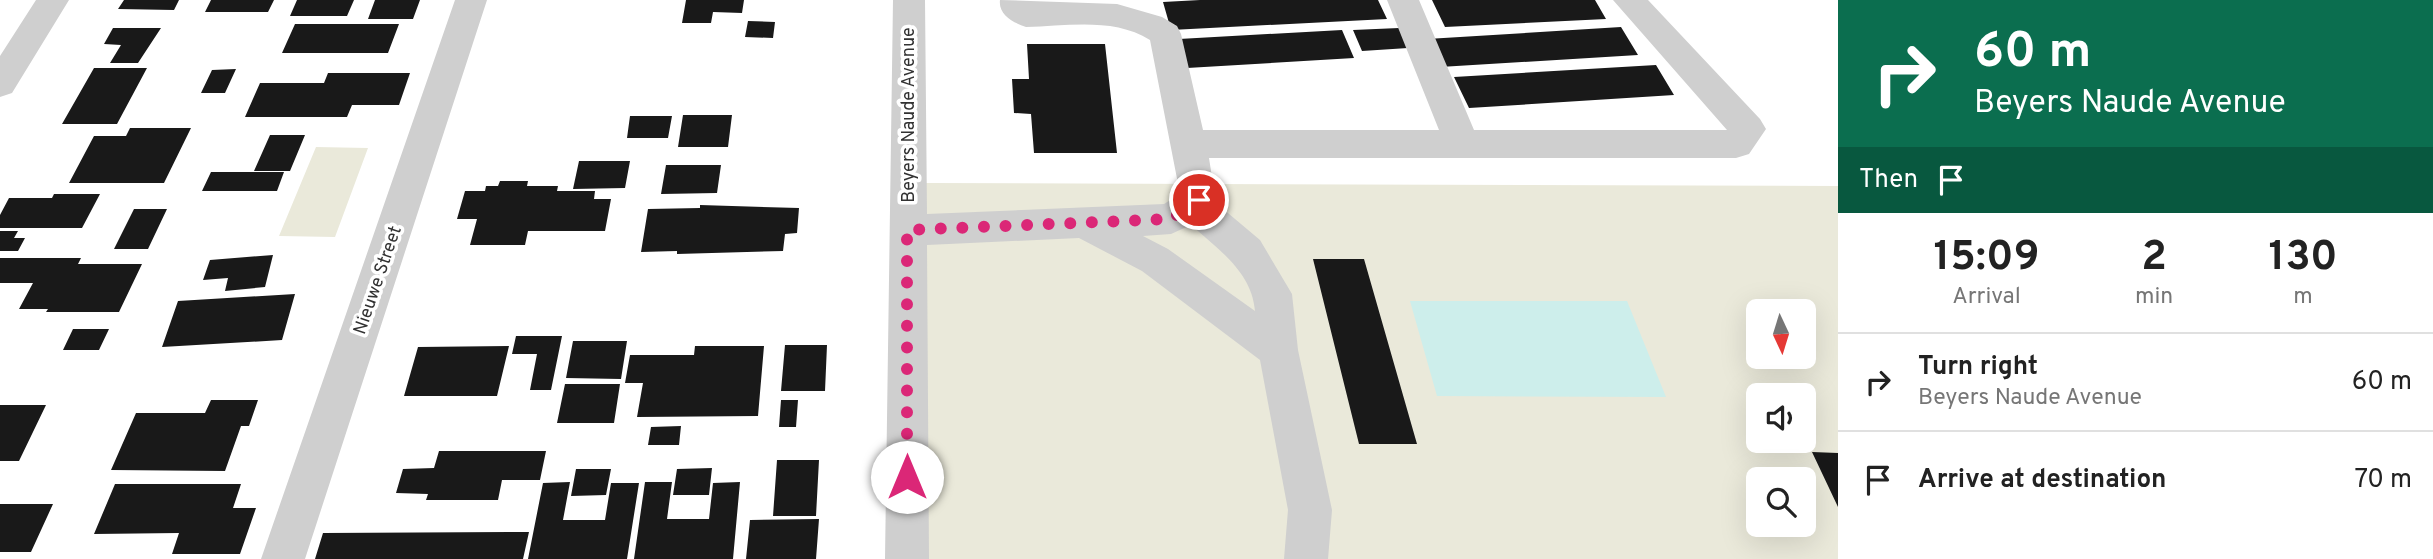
<!DOCTYPE html>
<style>
:root{--surface:#fff;--page:#f2f2f2;--text:#222;--muted:#767676;--line:#e0e0e0}
body{margin:0;font-family:Overpass,sans-serif;background:var(--page);color:var(--text);height:100vh;display:flex;flex-direction:column;font-size:26px;white-space:nowrap}
*{box-sizing:border-box;margin:0}
p{font-size:23px;color:var(--muted)}
.icon{flex:none;width:38px;height:38px;fill:none;stroke:currentColor;stroke-width:2;stroke-linecap:round;stroke-linejoin:round}
.map{position:relative;flex:1;overflow:hidden}
.sheet{display:flex;flex-direction:column;background:var(--surface);width:595px}
.sheet>*{flex:none}
.hud{background:#0b6e4f;color:#fff;overflow:hidden}
.needle{width:46px;rotate:176deg}
.tools{position:absolute;left:1746px;top:299px;display:grid;gap:14px}
.tools a{display:grid;place-items:center;width:70px;height:70px;border-radius:10px;background:var(--surface);box-shadow:0 7px 28px #0002;font-size:35px}
.pin{position:absolute;display:grid;place-items:center;width:60px;height:60px;color:#fff;margin:-30px;border:4px solid #fff;border-radius:50%;box-shadow:0 2px 7px #0007}
.me{position:absolute;width:77px;margin:-38px;rotate:0deg;stroke-linejoin:round;filter:drop-shadow(0 0 5px #0008)}
.turn{display:flex;align-items:center;gap:24px;height:147px;padding:0 21px;font-size:32px}
.turn .icon{width:91px;height:91px;stroke-width:2.5}
.turn b{display:block;font-size:49px;line-height:60px}
.then{display:flex;align-items:center;height:66px;padding:0 21px;background:#0003;gap:14px;font-size:26px}
.eta{display:flex;justify-content:space-evenly;align-items:center;height:119px;text-align:center}
.eta b{font-size:42px;font-weight:700;line-height:49px}
ul{padding:0;list-style:none}
li{display:flex;align-items:center;gap:21px;height:98px;padding:0 21px;border-top:2px solid var(--line)}
li div{flex:1}
li b{display:block;font-size:26px}
li em{font-style:normal}
main{display:flex;flex:1;min-height:0}
.map>svg:first-child{display:block}
</style>
<main>
<div class="map">
<svg width="1838" height="559" viewBox="0 0 1838 559">
<rect width="100%" height="100%" fill="#fff"/>
<!-- green -->
<path fill="#eae9da" fill-rule="evenodd" d="M316 147 368 148 335 237 279 236Z
M926 183 1838 186V559H927ZM1759 312H1804V357H1759ZM1759 396H1804V441H1759ZM1759 480H1804V525H1759Z"/>
<!-- water -->
<path fill="#cdeeeb" d="M1410 301H1627L1666 397 1437 396Z"/>
<!-- building -->
<path fill="#191919" d="M124 0H179L174 10 118 9Z
M211 0H274L268 12H205Z
M297 0H354L347 16H290Z
M375 0H420L413 19H368Z
M686 0H744L742 13 713 12 711 23H682Z
M1200 0H1378L1387 19 1171 30 1163 2Z
M1432 0H1595L1606 19 1445 27Z
M748 21 775 22 773 38 745 37Z
M295 24H399L388 53H282Z
M1621 27 1638 55 1440 67 1427 39Z
M113 28H161L138 63H110L121 45 104 44Z
M1399 28 1408 48 1362 51 1353 30Z
M1342 30 1354 58 1187 68 1179 39Z
M1027 44H1105L1117 153H1034L1031 114 1014 113 1012 79H1029Z
M1656 65 1674 95 1469 108 1454 77Z
M94 68H147L117 124H62Z
M236 69 225 93H201L212 70Z
M328 73H410L399 105H352L347 117H245L260 83H324Z
M683 115H732L728 147H678Z
M630 116H672L668 138H627Z
M130 128H191L164 183H69L94 136H126Z
M270 135H305L290 171H254Z
M579 161H630L625 188 573 189Z
M666 165H721L717 193 661 194Z
M211 172H284L277 191H202Z
M500 181H528L527 186H558L557 191H595L594 199H611L605 231H528L525 245H470L477 219H457L465 191H485L486 186H498Z
M54 194H100L82 228H0V215L9 198H52Z
M700 205 799 208 797 233 785 234 783 251 677 254V251L641 252 648 209 700 208Z
M134 209H167L148 249H114Z
M0 231H18L14 238H25L18 251H0Z
M273 255 265 287 225 291 228 278 203 280 210 260Z
M0 258H81L78 264H142L119 312H46L48 309H19L33 283H0Z
M1313 259H1364L1417 444H1359Z
M295 294 282 340 162 347 178 301Z
M73 329H109L99 350H63Z
M516 336H562L551 390H530L537 354H512Z
M573 341H627L621 379 566 378Z
M785 345H827L825 391H781Z
M509 346 497 396H404L418 347Z
M695 346H764L758 416 637 417 643 383H625L630 355H694Z
M565 384H620L614 423H557Z
M211 400H258L249 426H241L225 471 111 470 136 413H205Z
M781 400H798L796 427H779Z
M0 405H46L19 461H0Z
M681 426 679 445H648L651 427Z
M439 451H546L540 480H502L498 500H426L428 494 396 493 403 469 434 468Z
M1812 452 1838 453V507Z
M777 460H819L816 516H773Z
M712 468 709 495H673L677 469Z
M576 469H611L606 495 571 496Z
M570 482 563 520H605L611 483H639L627 559H528L543 483Z
M645 482H672L667 519H709L713 483 740 482 733 559H634Z
M115 484H241L233 508H256L240 554H172L179 533 94 534Z
M0 504H53L31 552H0Z
M819 519 816 559H746L750 520Z
M529 532 523 559H315L323 533Z"/>
<g fill="none" stroke-linecap="round" stroke-linejoin="round">
<!-- minor -->
<path fill="#cfcfcf" fill-rule="evenodd" d="M36 0H69L12 93 0 97V56Z
M455 0H487L305 559H261Z
M893 0H925L927 214 1164 204 1180 194 1150 40C1114 17 1067 26 1026 27 1014 23 998 15 1000 0L1117 4 1162 17 1177 26 1181 34 1203 130H1439L1387 0H1419L1474 130H1727L1613 0H1648L1760 119 1766 129 1749 154 1736 158H1209L1216 203 1260 240 1292 294 1298 350 1332 510 1328 559H1284L1288 510 1260 360 1142 271 1079 238 927 245 929 559H885ZM1191 225C1218 249 1252 272 1255 311L1168 249 1143 236 1171 234Z"/>
</g>
<g fill="none" stroke-linecap="round" stroke-linejoin="round">
<!-- route -->
<path stroke="#db2777" stroke-width="12" stroke-dasharray="0 21.6" d="M907 477V230L1171 219 1199 200"/>
</g>
<g text-anchor="middle" stroke-width="7" stroke-linejoin="round" paint-order="stroke">
<!-- street labels -->
<g font-size="18" fill="#323232" stroke="#fff">
<text transform="translate(908 115) rotate(-90)" y="6">Beyers Naude Avenue</text>
<text transform="translate(377 280) rotate(-71)" y="6">Nieuwe Street</text>
</g>
</g>
</svg>
<div class="tools">
<a><svg class="needle" viewBox="-14 -14 28 28"><path d="M0-13l5 13h-10z" fill="#e53935"/><path d="M0 13l5-13h-10z" fill="#767676"/></svg></a>
<a><svg class="icon" aria-label="sound" viewBox="0 0 24 24"><path d="M4 9h4l5-4v14l-5-4H4zM17 9q2 3 0 6"/></svg></a>
<a><svg class="icon" aria-label="search" viewBox="0 0 24 24"><circle cx="10" cy="10" r="6"/><path d="M15 15l6 6"/></svg></a>
</div>
<div class="pin" style="left:1199px;top:200px;background:#d93025"><svg class="icon" aria-label="arrive" viewBox="0 0 24 24"><path d="M6 21V4h12l-3 4 3 4H6"/></svg></div>
<svg class="me" style="left:907px;top:477px" viewBox="-20 -20 40 40"><circle r="19" fill="#fff"/><path d="M0-13L10 11 0 6-10 11z" fill="#db2777"/></svg>
</div>
<section class="sheet">
<div class="hud">
<div class="turn"><svg class="icon" aria-label="right" viewBox="0 0 24 24"><path d="M7 20v-9h11M14 6l5 5-5 5"/></svg><div><b>60 m</b>Beyers Naude Avenue</div></div>
<div class="then">Then<svg class="icon" aria-label="arrive" viewBox="0 0 24 24"><path d="M6 21V4h12l-3 4 3 4H6"/></svg></div>
</div>
<div class="eta">
<div><b>15:09</b><p>Arrival</p></div>
<div><b>2</b><p>min</p></div>
<div><b>130</b><p>m</p></div>
</div>
<ul>
<li><svg class="icon" aria-label="right" viewBox="0 0 24 24"><path d="M7 20v-9h11M14 6l5 5-5 5"/></svg><div><b>Turn right</b><p>Beyers Naude Avenue</p></div><em>60 m</em></li>
<li><svg class="icon" aria-label="arrive" viewBox="0 0 24 24"><path d="M6 21V4h12l-3 4 3 4H6"/></svg><div><b>Arrive at destination</b></div><em>70 m</em></li>
</ul>
</section>
</main>
